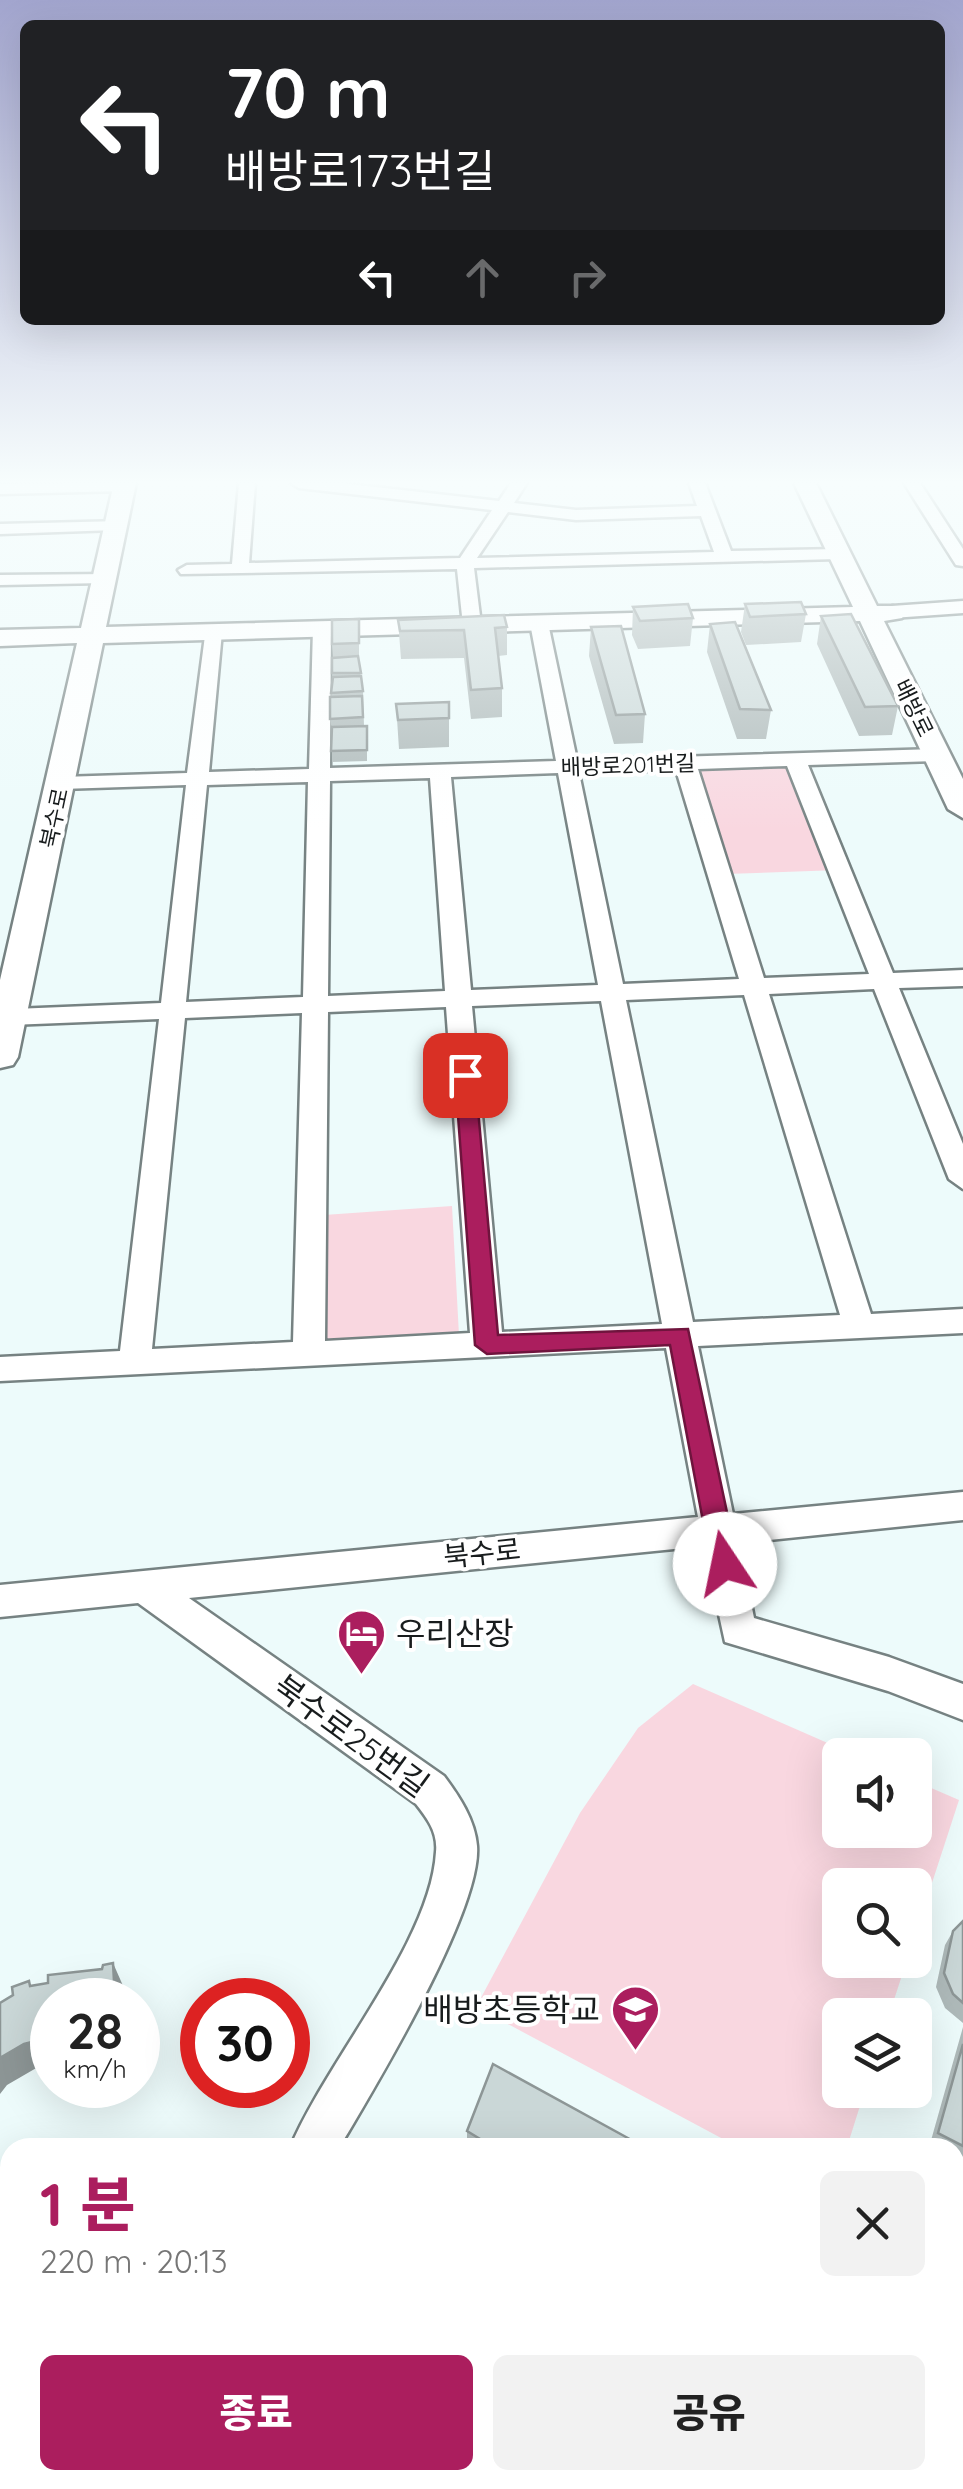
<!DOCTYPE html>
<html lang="ko">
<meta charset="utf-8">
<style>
:root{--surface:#fff;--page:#f2f2f2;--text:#222;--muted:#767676;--accent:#ab1e5e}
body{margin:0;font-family:Quicksand,"Noto Sans KR",sans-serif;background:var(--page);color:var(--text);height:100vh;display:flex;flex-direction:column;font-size:38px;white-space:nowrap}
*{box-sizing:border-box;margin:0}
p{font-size:32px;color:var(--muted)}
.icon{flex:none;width:55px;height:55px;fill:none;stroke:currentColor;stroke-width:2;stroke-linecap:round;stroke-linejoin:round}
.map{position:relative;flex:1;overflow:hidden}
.details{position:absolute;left:0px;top:2138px;width:965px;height:352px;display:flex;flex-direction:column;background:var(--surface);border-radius:30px 30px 0 0;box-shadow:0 10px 40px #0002}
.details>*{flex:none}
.banner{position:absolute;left:20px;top:20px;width:925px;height:305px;border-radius:15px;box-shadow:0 10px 40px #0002;background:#202124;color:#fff;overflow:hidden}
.fabs{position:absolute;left:822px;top:1738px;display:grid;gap:20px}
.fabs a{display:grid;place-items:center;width:110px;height:110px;border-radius:15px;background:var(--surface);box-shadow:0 10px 40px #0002;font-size:50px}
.speed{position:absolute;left:30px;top:1978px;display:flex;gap:20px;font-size:50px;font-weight:700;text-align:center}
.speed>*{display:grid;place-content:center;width:130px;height:130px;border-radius:50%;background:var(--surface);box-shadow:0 10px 40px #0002;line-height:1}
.speed small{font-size:25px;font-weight:400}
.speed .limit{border:15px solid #d22;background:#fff;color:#111}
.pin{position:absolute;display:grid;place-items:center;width:85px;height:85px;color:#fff;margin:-42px;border-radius:20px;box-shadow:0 5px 15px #0006}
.me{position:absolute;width:110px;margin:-55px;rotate:349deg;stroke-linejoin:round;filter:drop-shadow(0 0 8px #0008)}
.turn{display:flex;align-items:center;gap:35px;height:210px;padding:0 40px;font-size:45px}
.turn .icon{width:130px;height:130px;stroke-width:2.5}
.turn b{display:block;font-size:70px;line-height:85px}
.lanes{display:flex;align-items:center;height:95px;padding:0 40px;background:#0003;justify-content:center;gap:50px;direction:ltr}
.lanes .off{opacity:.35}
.round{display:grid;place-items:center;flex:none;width:105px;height:105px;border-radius:15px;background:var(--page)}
.head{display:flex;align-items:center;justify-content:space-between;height:170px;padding:0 40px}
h1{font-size:60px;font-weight:800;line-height:75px;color:var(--accent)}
.button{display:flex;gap:20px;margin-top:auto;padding:20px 40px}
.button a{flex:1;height:115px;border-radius:15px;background:var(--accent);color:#fff;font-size:40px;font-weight:800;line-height:115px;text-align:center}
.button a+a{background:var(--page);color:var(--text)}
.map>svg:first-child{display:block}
</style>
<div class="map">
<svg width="963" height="2489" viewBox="0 0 963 2489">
<rect width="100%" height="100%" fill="#edfbfb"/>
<!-- green -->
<path fill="#f9d7e0" d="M794 757 839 870 726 874 689 760Z
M452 1206 459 1335 320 1343 324 1215Z
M693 1684 855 1755H840V1830H915V1781L959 1800 915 1935V1885H840V1960H907L889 2015H840V2090H865L847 2147H738L476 2007 580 1813 638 1728Z"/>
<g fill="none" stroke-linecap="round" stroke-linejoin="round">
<defs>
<path id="street" d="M131 483V489L125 491 0 494V484Z
M239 483H255L249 563 460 558 492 510 299 488 291 483H340L499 501 511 483H527L514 503 576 510 697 506 689 483H705L731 551 838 549 847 554 838 559 474 568 480 616 471 622 462 616 457 569 181 574 178 570 187 565 232 564ZM508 512 576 520 701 516 714 552 477 558Z
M904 483H920L963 549V566L956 565Z
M122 521 124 525 116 530 0 534V524Z
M110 574V582L104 583 0 585V575Z
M963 601V613L892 618 883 612 892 606Z
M539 617 548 623 577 760 936 749 947 755 936 761 808 765 893 973 963 970V986L899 988 963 1144V1189L949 1179 874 989 769 994 871 1314 963 1309V1333L698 1346 733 1514 963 1492V1520L739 1543 754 1618 889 1657 963 1684V1720L888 1691 725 1642 704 1546 189 1598 444 1776C459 1796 475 1820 477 1846 482 1910 375 2087 339 2148H290C325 2063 431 1942 436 1852 438 1832 427 1818 416 1804L138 1603 0 1617V1585L698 1517 666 1348 0 1381V1357L120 1351 159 1019 10 1025 0 1022V1004L14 1009 161 1003 186 785 61 789 50 783 61 777 187 773 206 628 222 632 209 772 309 769 313 629 322 623 331 629 330 768 556 761 530 623ZM787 766 869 974 764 978 698 769ZM676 770 739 979 623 984 579 773ZM558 773 598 985 471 990 451 777ZM430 778 445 991 328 996 330 781ZM308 782 303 997 186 1002 207 785ZM744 995 840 1315 693 1322 626 1000ZM601 1001 662 1324 502 1332 472 1006ZM446 1007 470 1333 325 1341 328 1012ZM302 1013 293 1342 152 1349 185 1018Z
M77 2480H130L127 2489H74Z
M452 2480H508L511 2489H455Z"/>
<path id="secondary" d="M114 483H136L106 627 853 607 794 483H816L877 606H893L905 613 902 618 884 621 963 779V818L948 809 860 621 103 643 18 1057 13 1065 0 1068V980L77 643 0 646V630L81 628Z"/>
</defs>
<!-- street casing -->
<use href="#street" stroke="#768282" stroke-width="5"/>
<!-- secondary casing -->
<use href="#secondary" stroke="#768282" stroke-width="5"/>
<!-- street -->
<use href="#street" fill="#fff" fill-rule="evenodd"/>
<!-- secondary -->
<use href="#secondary" fill="#fff" fill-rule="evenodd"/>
</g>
<!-- wall -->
<path fill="#aeb9b9" d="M745 604 806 614 801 642 746 645 741 632Z
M633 607 693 618 690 646 638 649 632 635Z
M821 616 898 706 892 735 859 736 817 644Z
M359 619V664L363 691 364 726H367V761L332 762V730L330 719 333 658 332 644Z
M398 620 507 627V655L498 656 502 688V717L471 719 464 658 401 659Z
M710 624 771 710 766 739H737L707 652Z
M591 627 645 714 643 743 614 744 589 656Z
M449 702V747L399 749 396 704Z
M963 1921V2023L945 2008 936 1987 945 1945 953 1931Z
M963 2027V2163L955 2158V2148H936L930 2144Z
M467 2131 646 2148H475L467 2143Z
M955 2316 963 2320V2421L955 2417Z"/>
<!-- shaded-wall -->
<path fill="#8d9696" d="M113 1963 124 1988 125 2000H115Z
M52 2037V2063L38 2067 7 2085 0 2094V2058L24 2044Z"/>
<!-- building -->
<path fill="#cad7d7" stroke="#8d9696" stroke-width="2.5" d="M801 602 806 614 750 617 745 604Z
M688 604 693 618 640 621 633 607Z
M851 614 898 706 865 707 821 616Z
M504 615 507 627 495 628 502 688 471 690 464 630 400 631 398 620Z
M359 619V643L332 644V620Z
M735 622 771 710 740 709 710 624Z
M621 626 645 714 616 715 591 627Z
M358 656 361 673H332V658Z
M361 676 363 691 331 693 333 677Z
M362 696 363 717 330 719V697Z
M449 702V718L398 720 396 704Z
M367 726V750L331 751 332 727Z
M963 1921V2003L953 1994 944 1973 953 1931Z
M113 1963 115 2000H52V2037L24 2044 0 2058V2003L13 1995 12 1987 29 1981 30 1986 48 1983V1975L102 1969 103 1965Z
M963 2044V2146L938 2133Z
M493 2064 646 2148H495L467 2131Z
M955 2316 963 2320V2409L955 2405Z
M246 2480H278L286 2489H239Z"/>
<!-- sky -->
<linearGradient id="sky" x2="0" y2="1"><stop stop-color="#a2a5ce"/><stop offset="0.58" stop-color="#f7fdfd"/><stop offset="1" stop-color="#f7fdfd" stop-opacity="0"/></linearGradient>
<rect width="963" height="831" fill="url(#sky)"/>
<!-- route -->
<path fill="#ab1e5e" stroke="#6f143d" stroke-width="2.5" d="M465 1069 475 1075 498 1335 688 1329 738 1564 734 1572H715L711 1564 670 1345 487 1354 475 1345 455 1075Z"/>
<!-- icons -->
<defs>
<symbol id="hotel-pin" viewBox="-11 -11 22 30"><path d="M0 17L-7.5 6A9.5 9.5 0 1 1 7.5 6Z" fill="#ab1e5e" stroke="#fff"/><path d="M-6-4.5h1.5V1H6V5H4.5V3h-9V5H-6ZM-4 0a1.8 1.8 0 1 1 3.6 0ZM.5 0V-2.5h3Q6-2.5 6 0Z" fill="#fff"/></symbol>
<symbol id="school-pin" viewBox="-11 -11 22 30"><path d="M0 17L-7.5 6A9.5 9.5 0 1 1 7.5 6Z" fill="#ab1e5e" stroke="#fff"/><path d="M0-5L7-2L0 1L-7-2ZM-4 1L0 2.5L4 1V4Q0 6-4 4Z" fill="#fff"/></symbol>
</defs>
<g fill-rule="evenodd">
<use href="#hotel-pin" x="334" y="1606" width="55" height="75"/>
<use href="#school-pin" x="608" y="1982" width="55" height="75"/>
</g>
<g text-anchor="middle" stroke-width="8" stroke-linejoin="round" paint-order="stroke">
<!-- far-street labels -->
<g font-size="22" fill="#181c1d" stroke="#fff">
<text transform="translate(914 708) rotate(64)" y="8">배방로</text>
<text transform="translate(628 765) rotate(-2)" y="8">배방로201번길</text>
<text transform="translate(54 818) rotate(-78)" y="8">북수로</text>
</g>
<!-- street labels -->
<g font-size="28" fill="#181c1d" stroke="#fff">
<text transform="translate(482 1553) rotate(-6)" y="10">북수로</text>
</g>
<!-- near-poi labels -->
<g font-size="32" fill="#181c1d" stroke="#fff" text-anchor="start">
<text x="396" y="1645">우리산장</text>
<text x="600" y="2021" text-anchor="end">배방초등학교</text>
</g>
<!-- near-street labels -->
<g font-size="32" fill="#181c1d" stroke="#fff">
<text transform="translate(351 1736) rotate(36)" y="11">북수로25번길</text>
</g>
</g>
</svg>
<div class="fabs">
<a><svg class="icon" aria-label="sound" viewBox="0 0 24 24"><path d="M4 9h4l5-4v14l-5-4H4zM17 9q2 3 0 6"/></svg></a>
<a><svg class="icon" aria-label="search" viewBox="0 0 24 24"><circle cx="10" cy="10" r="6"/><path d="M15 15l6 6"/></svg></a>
<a><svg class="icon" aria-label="layers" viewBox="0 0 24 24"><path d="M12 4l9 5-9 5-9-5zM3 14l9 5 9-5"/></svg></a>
</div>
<div class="speed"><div>28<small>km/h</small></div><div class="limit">30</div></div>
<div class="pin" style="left:465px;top:1075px;background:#d93025"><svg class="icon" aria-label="arrive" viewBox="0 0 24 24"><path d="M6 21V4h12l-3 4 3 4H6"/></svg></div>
<svg class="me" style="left:725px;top:1564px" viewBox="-20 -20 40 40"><circle r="19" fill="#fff"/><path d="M0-13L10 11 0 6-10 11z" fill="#ab1e5e"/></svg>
<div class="banner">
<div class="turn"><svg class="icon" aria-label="left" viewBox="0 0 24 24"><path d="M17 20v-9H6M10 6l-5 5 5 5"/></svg><div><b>70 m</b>배방로173번길</div></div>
<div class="lanes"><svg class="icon" aria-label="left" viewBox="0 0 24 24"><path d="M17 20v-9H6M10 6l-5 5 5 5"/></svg><svg class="icon off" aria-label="ahead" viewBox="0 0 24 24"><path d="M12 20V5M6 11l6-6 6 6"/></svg><svg class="icon off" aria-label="right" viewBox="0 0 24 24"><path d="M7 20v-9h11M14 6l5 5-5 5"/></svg></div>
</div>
<section class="details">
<div class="head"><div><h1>1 분</h1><p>220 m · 20:13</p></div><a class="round"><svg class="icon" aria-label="close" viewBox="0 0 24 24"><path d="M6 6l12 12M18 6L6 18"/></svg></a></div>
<div class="button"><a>종료</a><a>공유</a></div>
</section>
</div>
